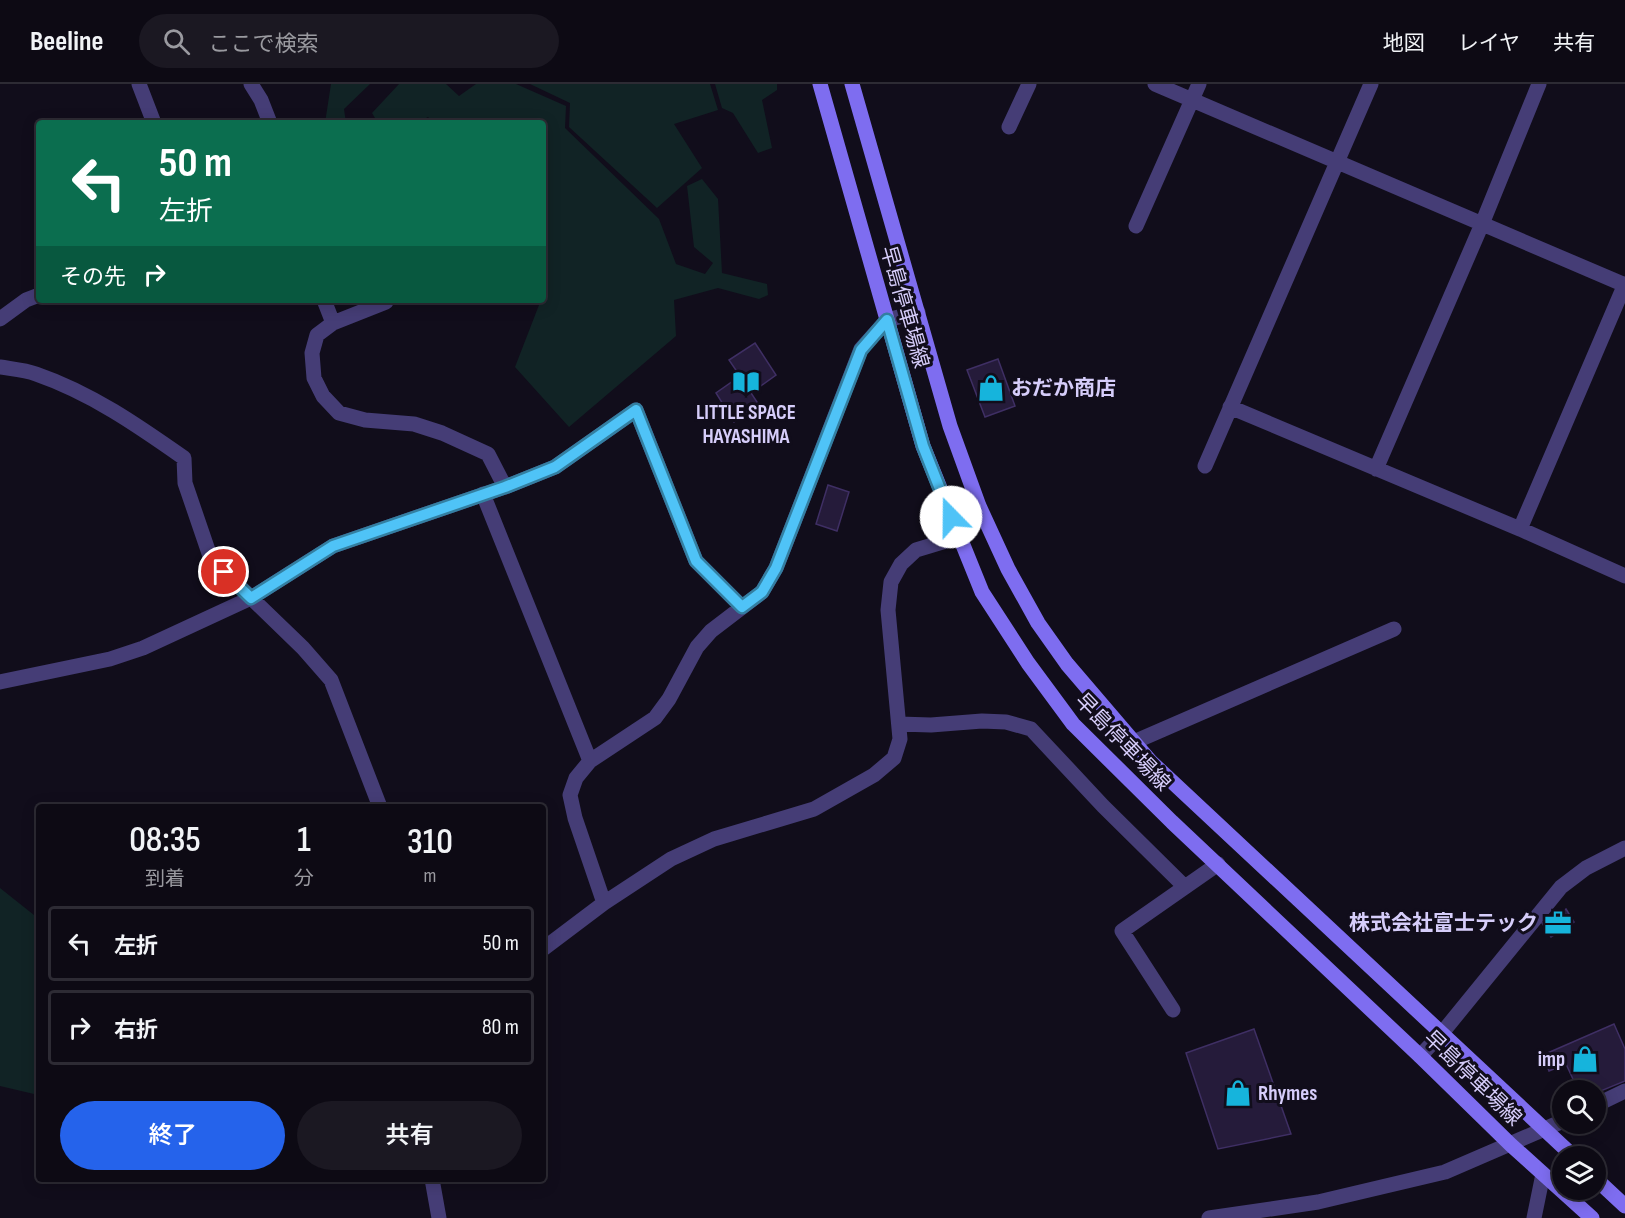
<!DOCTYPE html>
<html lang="ja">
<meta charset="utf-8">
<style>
:root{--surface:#0d0a14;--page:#1b1822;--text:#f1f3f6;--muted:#9a9aa0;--line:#2d2b34;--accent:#2563eb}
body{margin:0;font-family:"Sofia Sans Condensed","Noto Sans JP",sans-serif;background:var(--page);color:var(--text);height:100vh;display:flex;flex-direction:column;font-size:22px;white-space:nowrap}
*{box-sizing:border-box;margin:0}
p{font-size:20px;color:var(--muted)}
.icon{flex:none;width:33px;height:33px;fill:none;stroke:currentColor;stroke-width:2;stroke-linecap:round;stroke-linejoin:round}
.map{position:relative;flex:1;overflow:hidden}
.details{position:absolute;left:36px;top:720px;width:510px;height:378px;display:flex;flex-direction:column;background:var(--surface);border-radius:6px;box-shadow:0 3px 15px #0003,0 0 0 2px var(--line)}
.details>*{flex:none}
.hud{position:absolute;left:36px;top:36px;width:510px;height:183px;border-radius:6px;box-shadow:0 3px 15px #0003,0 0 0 2px var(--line);background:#0b6e4f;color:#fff;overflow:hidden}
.controls{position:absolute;left:1552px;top:996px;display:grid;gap:12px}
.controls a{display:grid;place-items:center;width:54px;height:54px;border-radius:50%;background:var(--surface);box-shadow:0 3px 15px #0003,0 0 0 2px var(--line);font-size:30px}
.pin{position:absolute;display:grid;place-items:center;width:51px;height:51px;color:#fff;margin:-26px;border:3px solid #fff;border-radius:50%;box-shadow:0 2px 6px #0007}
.me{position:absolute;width:66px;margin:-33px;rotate:338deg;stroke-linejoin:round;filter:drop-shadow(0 0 4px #0008)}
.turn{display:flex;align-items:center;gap:21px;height:126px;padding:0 24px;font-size:27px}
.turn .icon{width:78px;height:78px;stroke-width:2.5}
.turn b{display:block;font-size:42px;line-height:51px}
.then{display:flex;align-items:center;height:57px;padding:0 24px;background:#0003;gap:12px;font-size:22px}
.eta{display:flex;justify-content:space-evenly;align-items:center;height:102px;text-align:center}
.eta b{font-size:36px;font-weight:600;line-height:42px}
.button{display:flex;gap:12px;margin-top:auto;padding:12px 24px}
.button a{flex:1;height:69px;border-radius:36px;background:var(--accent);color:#fff;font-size:24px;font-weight:600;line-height:69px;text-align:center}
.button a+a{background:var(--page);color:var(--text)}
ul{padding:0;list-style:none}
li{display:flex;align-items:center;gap:18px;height:75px;margin:0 12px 9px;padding:0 12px;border:3px solid var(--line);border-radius:6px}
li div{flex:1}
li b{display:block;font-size:22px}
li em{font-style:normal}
header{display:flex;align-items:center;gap:36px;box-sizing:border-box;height:84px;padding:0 30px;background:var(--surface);border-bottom:2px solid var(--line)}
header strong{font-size:28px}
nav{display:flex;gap:33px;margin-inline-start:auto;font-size:21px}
.search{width:420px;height:54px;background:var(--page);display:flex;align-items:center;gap:15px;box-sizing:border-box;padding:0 21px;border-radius:33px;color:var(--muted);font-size:22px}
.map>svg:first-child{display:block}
</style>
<header>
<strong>Beeline</strong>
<div class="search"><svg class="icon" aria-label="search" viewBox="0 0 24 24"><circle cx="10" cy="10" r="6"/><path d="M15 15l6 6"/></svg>ここで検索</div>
<nav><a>地図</a><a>レイヤ</a><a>共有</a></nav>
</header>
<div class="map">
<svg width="1625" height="1134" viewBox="0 0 1625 1134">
<rect width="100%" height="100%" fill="#110d1b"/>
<!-- green -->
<path fill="#112325" d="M331 0H370L344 25 346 39H325Z
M399 0H446L459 12 476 0H516L566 22 565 44 659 135 676 180 705 190 713 179 694 163 687 102 702 95 718 115 722 189 767 200 768 211 759 215 718 204 674 216 676 252 569 343 515 283 539 221 538 216H543V39H434L428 33 417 39H378L372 29Z
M530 0H710L718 26 674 40 702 84 657 124 569 43 570 19Z
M715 0H777V6L762 16 772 64 758 69 733 29 722 24Z
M0 804 39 835V1006L34 1010 0 1002Z"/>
<!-- building -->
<path fill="#251b3a" stroke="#3f2f64" stroke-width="1.5" d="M755 259 776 291 751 309 759 321 734 338 716 309 740 292 729 276Z
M998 275 1015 322 985 333 967 286Z
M828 401 849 408 837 447 816 440Z
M1566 825 1574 838 1551 853 1542 839Z
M1614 940 1625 965V997L1596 1009V1006H1578L1566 980 1549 987 1543 971Z
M1254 945 1291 1050 1218 1065 1186 969Z"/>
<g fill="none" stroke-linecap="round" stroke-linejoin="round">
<!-- street -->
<path stroke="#453d76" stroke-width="15" d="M139 0 154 39
M251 0 261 16 270 39
M1155 0 1625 201
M1009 43 1029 0
M1136 142 1199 0
M324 216 333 239 317 251 312 269 314 294 323 312 339 329 365 336 414 340 442 349 488 370 505 403
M0 235 26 216 39 211
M333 239 386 218
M0 283C12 285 25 286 36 290 91 309 137 341 184 374L185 399 211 475 303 564 331 596 380 723
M1230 323 1520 445 1625 492
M1205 382 1371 0
M1376 385 1482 140 1539 0
M483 410 590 677
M1520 445 1625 200
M0 598 110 575 143 564 251 514 333 462 505 403 555 383 636 326 696 477 742 523
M899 640 931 641 982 637 1006 638 1031 645 1103 722 1185 803
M1134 658 1394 545
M604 819 575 734 570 711 576 694 590 677 655 634 669 615 697 563 711 547 762 508 776 484 861 265 887 236 918 228
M543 865 604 819 671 775 714 755 814 725 874 691 894 674 900 655 888 526 891 498 901 480 916 466 959 453
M1173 926 1122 847 1218 780
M1420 972 1442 949 1561 803 1586 784 1625 764
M1596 1021 1625 1007
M432 1095 439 1134
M1209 1134 1318 1118 1445 1088 1563 1037
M1534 1134 1543 1090"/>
<!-- secondary -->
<path stroke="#7e6df0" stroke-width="15" d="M820 0 923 362 982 508 1028 579 1073 640 1172 738 1420 972 1511 1061 1592 1134
M852 0 950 342 979 422 1008 485 1038 539 1067 580 1150 677 1573 1072
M1596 1095 1625 1122"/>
</g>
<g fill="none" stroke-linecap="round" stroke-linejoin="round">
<defs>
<path id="route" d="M224 488 251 514 333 462 505 403 555 383 636 326 696 477 742 523 762 508 776 484 861 266 887 236 923 362 951 433"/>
</defs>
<!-- route casing -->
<use href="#route" stroke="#337fa1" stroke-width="15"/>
<!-- route -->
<use href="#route" stroke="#4fc3f7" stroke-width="10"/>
</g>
<!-- icons -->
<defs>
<symbol id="library-bare" viewBox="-9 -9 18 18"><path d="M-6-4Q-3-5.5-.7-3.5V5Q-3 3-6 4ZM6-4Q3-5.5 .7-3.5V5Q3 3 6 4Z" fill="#16b4dc" stroke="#110d1b" stroke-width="2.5" paint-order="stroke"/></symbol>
<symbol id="shop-bare" viewBox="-9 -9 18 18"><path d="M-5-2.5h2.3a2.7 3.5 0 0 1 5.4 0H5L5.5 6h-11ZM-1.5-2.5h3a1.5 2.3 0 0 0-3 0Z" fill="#16b4dc" stroke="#110d1b" stroke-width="2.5" paint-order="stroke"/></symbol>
<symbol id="office-bare" viewBox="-9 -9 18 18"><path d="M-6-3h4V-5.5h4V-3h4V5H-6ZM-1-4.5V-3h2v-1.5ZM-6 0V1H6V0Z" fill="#16b4dc" stroke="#110d1b" stroke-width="2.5" paint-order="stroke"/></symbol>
</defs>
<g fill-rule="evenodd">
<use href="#library-bare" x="727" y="279" width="38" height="38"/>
<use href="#shop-bare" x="972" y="285" width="38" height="38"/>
<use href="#office-bare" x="1539" y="820" width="38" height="38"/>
<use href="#shop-bare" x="1566" y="956" width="38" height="38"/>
<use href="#shop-bare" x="1219" y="990" width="38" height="38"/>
</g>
<g text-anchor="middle" stroke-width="6" stroke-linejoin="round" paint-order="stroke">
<!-- street labels -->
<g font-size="21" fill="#d6cdfa" stroke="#110d1b">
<text transform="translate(905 223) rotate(74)" y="7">早島停車場線</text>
<text transform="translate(1123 658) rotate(46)" y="7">早島停車場線</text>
<text transform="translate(1473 994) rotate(44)" y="7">早島停車場線</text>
</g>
<!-- poi labels -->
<g font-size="21" font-weight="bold" fill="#d6cdfa" stroke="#110d1b" text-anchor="start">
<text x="1011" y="311">おだか商店</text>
<text x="746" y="335" text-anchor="middle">LITTLE SPACE<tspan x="746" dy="24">HAYASHIMA</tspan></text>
<text x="1538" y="846" text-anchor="end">株式会社富士テック</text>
<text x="1565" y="982" text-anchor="end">imp</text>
<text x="1258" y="1016">Rhymes</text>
</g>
</g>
</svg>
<div class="controls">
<a><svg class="icon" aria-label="search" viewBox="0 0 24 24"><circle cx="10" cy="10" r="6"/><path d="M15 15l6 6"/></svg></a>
<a><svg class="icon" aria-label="layers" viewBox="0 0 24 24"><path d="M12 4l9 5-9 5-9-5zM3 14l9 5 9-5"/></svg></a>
</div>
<div class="pin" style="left:224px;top:488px;background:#d93025"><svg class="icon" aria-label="arrive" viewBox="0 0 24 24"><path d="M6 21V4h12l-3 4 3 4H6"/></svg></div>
<svg class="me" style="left:951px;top:433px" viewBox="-20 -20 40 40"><circle r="19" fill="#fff"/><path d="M0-13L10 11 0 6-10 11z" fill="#4fc3f7"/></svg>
<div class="hud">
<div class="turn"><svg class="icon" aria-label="left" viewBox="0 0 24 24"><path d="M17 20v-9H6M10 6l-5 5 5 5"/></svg><div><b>50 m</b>左折</div></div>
<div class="then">その先<svg class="icon" aria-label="right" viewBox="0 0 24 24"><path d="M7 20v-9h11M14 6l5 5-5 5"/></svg></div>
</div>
<section class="details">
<div class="eta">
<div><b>08:35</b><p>到着</p></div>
<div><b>1</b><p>分</p></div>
<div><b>310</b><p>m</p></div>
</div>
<ul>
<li><svg class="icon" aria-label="left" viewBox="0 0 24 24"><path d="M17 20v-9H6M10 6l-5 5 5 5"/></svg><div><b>左折</b></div><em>50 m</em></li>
<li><svg class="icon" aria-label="right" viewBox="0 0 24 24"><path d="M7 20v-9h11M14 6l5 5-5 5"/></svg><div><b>右折</b></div><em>80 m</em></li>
</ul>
<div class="button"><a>終了</a><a>共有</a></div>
</section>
</div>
